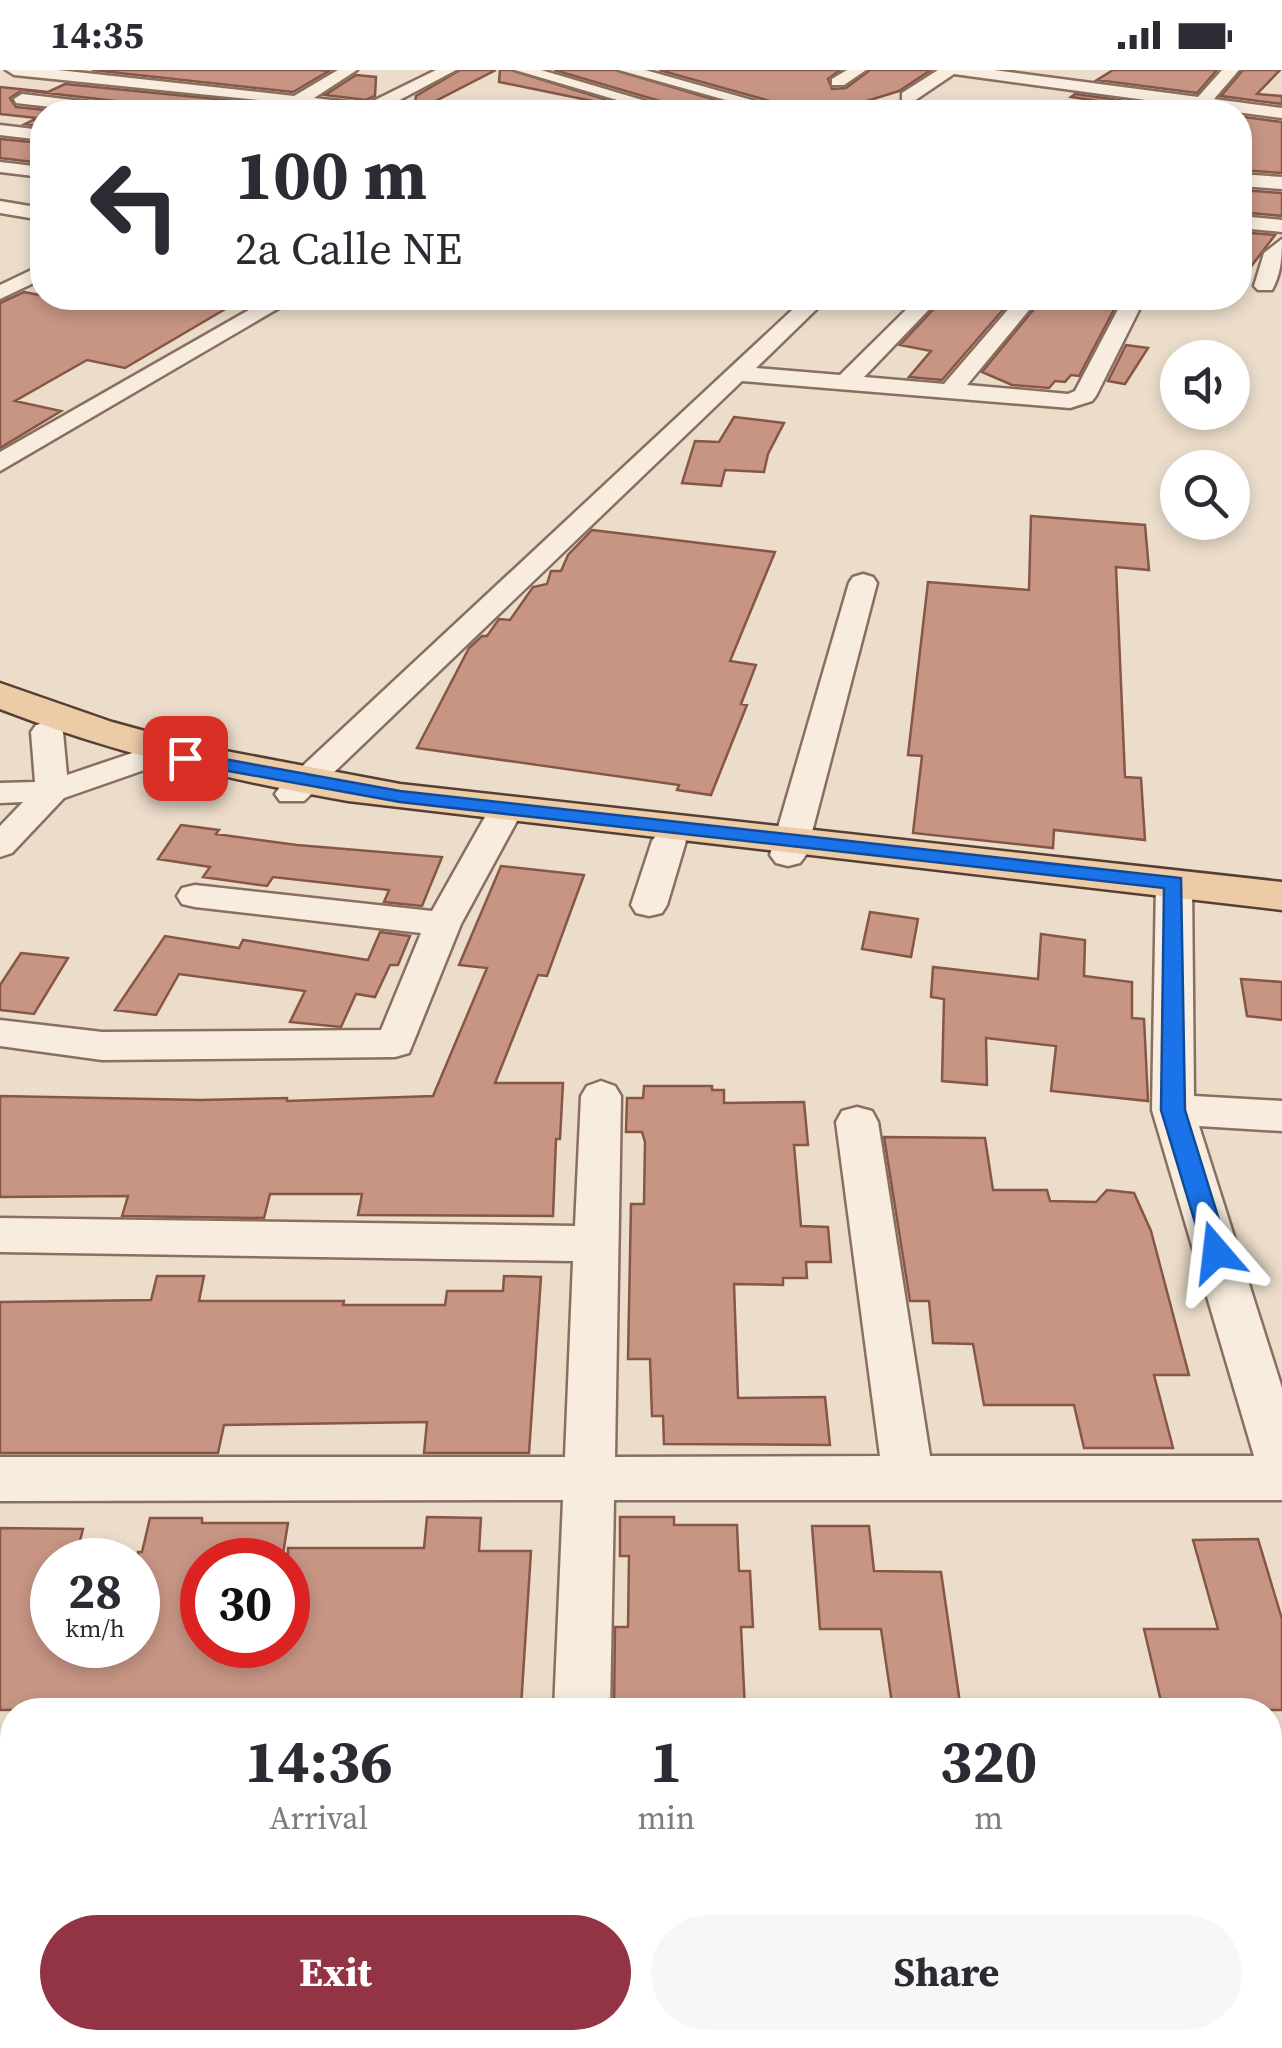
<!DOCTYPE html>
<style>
:root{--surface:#fff;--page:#f7f7f7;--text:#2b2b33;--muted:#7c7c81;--accent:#933444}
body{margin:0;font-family:"Source Serif 4",serif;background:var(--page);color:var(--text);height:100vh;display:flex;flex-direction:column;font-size:38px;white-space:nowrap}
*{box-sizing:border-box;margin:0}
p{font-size:32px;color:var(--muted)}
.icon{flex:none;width:55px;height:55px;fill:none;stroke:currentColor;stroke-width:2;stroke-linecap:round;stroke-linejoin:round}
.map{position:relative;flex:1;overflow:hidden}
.drawer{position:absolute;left:0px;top:1628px;width:1282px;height:352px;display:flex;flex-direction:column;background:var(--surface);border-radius:40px 40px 0 0;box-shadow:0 5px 15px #0003}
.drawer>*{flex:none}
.banner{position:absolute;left:30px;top:30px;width:1222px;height:210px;border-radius:40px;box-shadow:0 5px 15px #0003;background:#fff;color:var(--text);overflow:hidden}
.tools{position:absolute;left:1160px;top:270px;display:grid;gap:20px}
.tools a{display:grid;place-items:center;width:90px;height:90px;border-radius:50%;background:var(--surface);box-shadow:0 5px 15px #0003;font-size:50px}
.speed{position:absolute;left:30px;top:1468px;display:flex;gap:20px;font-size:50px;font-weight:700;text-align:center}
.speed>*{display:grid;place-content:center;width:130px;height:130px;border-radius:50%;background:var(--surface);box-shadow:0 5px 15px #0003;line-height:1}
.speed small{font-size:25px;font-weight:400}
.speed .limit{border:15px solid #d22;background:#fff;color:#111}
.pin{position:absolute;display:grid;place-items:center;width:85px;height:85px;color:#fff;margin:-42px;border-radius:20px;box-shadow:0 5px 15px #0006}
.me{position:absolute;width:110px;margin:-55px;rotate:343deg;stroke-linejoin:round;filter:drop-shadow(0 0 8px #0008)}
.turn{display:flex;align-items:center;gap:35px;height:210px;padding:0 40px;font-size:45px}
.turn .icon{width:130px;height:130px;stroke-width:2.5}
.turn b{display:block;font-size:70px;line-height:85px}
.eta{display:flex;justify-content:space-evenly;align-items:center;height:170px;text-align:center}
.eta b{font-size:60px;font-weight:700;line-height:70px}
.button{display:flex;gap:20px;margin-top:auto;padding:20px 40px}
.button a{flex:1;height:115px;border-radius:60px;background:var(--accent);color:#fff;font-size:40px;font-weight:700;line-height:115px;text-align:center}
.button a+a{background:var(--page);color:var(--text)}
.status{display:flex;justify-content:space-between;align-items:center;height:70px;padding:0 50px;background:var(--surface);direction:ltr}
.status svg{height:28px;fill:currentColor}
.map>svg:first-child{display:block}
</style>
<div class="status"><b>14:35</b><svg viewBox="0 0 49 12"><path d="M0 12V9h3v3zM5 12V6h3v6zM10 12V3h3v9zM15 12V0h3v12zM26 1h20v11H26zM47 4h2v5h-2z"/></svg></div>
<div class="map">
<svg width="1282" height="1978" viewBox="0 0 1282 1978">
<rect width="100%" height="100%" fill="#ecddcb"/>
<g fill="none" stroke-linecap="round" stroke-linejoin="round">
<!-- stream -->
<path stroke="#729083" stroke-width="5" d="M853 29 907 42"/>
</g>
<!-- building -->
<path fill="#c89584" stroke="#865647" stroke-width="2.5" d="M92 0H319L329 1 293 22Z
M460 0H496L414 42 416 26Z
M500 0H511L646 42 499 12Z
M554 0H615L756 42H678L677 36Z
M659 0H840L828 9 832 19 846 18 870 0H931L899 21 831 42H798L795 38Z
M1113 0H1217L1197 23 1097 10Z
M1243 0H1280L1257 24 1282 26V34L1221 26Z
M356 5 376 7 375 26 366 30 325 25Z
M65 14 345 42H143L132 33 22 20 10 28 16 37 66 42H42V56L25 54 37 48 0 44V17L48 22Z
M1075 24 1183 39 1181 42H1098L1112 33 1071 27Z
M1244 47 1282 52V103L1240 100V59Z
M0 69 42 73V93L0 88Z
M1240 120 1282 123V146L1240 142Z
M1240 162 1275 165 1240 211Z
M24 222 80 233 90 228H244L125 298 87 290 15 331 61 341 0 378V233Z
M944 228H1013L942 310 909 307 931 281 900 275Z
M1043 228H1120L1079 306 1071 305 1065 312 1055 311 1049 318 1012 315 982 302Z
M1126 275 1148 278 1125 314 1108 311Z
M734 347 784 353 768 384 764 402 725 400 721 416 682 413 695 371 719 372Z
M1031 446 1145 455 1149 500 1116 497 1125 707 1141 708 1145 770 1054 760 1053 778 913 763 922 686 908 685 928 512 1029 520Z
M592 460 775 482 730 591 756 595 741 634 747 635 711 725 677 720 679 715 417 678 469 578 482 566H487L499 549 510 550 533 517 547 514 551 501H561L568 485Z
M181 755 219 760 216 764 297 775 442 787 422 836 393 833 384 832 389 820 273 807 267 816 203 807 210 797 158 789Z
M501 796 584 805 547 906 538 905 495 1013H563L560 1069H556L553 1146 358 1145 362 1124H270L264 1148 122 1146 128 1126 0 1127V1026L201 1030 287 1028V1031L433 1026 487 898 459 895Z
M870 842 918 849 911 887 862 879Z
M380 862 410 866 398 895H390L375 927 356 924 341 957 290 952 305 921 179 904 156 945 115 940 165 866 239 878 243 870 368 890Z
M1041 864 1085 870 1084 906 1132 912V948L1144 949 1148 1031 1051 1021 1056 976 986 968 987 1015 942 1011 944 929 931 927 933 897 1038 909Z
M21 883 68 888 34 944 0 940V915Z
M1241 909 1282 912V950L1247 946Z
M644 1016H712V1020H724V1033L804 1032 808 1075H794L801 1156 828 1157 831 1192H806L807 1208H783V1215L734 1214 738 1328 825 1327 830 1375 664 1374 663 1346H652L650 1289H628L631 1134H644L645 1072 642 1062H626L627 1028H643Z
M884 1067 985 1068 993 1120H1047L1050 1131 1096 1132 1107 1120 1134 1123 1151 1161 1189 1305H1154L1173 1378H1084L1074 1335H984L973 1274 933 1273 929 1231H910Z
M157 1206H204L199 1231H344L343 1235H445L447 1221H503L504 1206 541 1207 529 1383H424L427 1352 224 1355 218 1383H0V1232L151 1230Z
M427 1447 481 1448 479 1481H531L521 1637 0 1640V1458L83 1459 75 1490H52V1575H138V1482H142L150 1448H202V1453H288L282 1490H202V1575H288V1478H424Z
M620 1447H674V1455H737L739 1501H750L753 1557H741L745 1640H614L615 1557H628L629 1486H620Z
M812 1456H869L874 1501 941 1502 961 1640H893L881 1559H820Z
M1258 1469 1282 1549V1640H1163L1144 1559H1218L1193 1470Z"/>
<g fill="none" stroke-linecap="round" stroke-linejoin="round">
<defs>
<path id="minor" d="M6 0H58L294 26 338 0H357L314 28 367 34 436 0H456L377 42 14 5Z
M515 0H541L676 40 658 42Z
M619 0H645L794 42H768Z
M847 0H866L844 15H832V9Z
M938 0H994L1198 27 1222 0H1239L1214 29 1282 38V48L1206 38 1202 42H1185L1190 36 954 4 914 31H902V23Z
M22 24 132 37 140 42H94L16 33 14 29Z
M0 55 42 60V70L0 65Z
M0 92 42 97V107L0 102Z
M1240 104 1282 107V119L1240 116Z
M0 131 42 138V150L0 143Z
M1240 146 1282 150V162L1240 158Z
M1282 169C1282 187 1281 204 1272 220H1258L1254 216 1264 183Z
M42 195V209L0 229V215Z
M270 228H296L0 401V382Z
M805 228H828L756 298 840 305 918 228H940L864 307 944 314 1018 228H1039L967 315 1068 324 1075 321 1124 228H1145L1096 326 1092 331 1070 338 742 311 304 731H280L275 724 280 717Z
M863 504 873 507 877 513 806 785 800 793 788 796 776 793 770 785 849 513 853 507Z
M47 652 58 655 63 662 67 705 138 681 150 684 154 691 150 698 64 728 12 783 0 787V756L23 732 0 733V713L35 712 31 662 36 655Z
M507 728 519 731 524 738 461 854 409 983 395 987 102 990 0 976V950L102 962 381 960 421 863 195 837 182 834 177 826 182 818 195 815 432 841 490 738 495 731Z
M669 761 681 764 686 771 667 835 662 843 649 846 636 843 631 835 652 771 657 764Z
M1174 802 1187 805 1192 813 1194 1026 1282 1031V1061L1199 1056 1282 1318V1430H614L610 1640H554L563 1430 0 1431V1387H565L573 1191 0 1182V1148L575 1156 581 1026 587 1016 601 1011 615 1016 621 1026 615 1387 880 1386 836 1052 842 1041 857 1037 872 1041 878 1052 930 1386H1254L1152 1040 1156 813 1161 805Z
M1270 1677H1282V1735H1270Z
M0 1678H12V1736H0Z
M540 1968H604L603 1978H539Z"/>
<path id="major" d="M0 613 112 652 199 676 400 714 1282 812V840L348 731C230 710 113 683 0 639Z"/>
</defs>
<!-- minor casing -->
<use href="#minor" stroke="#886f60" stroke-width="5"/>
<!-- major casing -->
<use href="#major" stroke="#573e33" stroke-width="5"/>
<!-- minor -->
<use href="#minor" fill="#f7ecde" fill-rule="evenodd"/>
<!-- major -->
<use href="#major" fill="#eccba7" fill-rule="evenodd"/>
</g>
<!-- route -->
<path fill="#1a73e8" stroke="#114b97" stroke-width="2.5" d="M185 682 400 721 1181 808 1185 1040 1229 1182 1225 1189H1208L1204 1182 1161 1040 1164 818 400 732 179 692 176 688Z"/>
</svg>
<div class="tools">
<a><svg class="icon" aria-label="sound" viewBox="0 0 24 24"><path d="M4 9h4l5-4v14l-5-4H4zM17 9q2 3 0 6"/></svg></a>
<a><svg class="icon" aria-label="search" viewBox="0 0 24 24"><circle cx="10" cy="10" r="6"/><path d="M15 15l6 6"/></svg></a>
</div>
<div class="speed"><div>28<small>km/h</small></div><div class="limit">30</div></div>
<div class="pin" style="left:185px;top:688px;background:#d93025"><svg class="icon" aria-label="arrive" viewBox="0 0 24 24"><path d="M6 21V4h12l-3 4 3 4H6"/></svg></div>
<svg class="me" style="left:1216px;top:1182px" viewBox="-20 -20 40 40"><path d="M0-17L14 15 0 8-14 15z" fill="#1a73e8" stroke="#fff" stroke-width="4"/></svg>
<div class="banner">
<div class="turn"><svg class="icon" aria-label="left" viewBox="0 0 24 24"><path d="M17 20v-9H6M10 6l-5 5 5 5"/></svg><div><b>100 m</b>2a Calle NE</div></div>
</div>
<section class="drawer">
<div class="eta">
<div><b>14:36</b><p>Arrival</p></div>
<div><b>1</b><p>min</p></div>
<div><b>320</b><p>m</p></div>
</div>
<div class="button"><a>Exit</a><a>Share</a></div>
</section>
</div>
